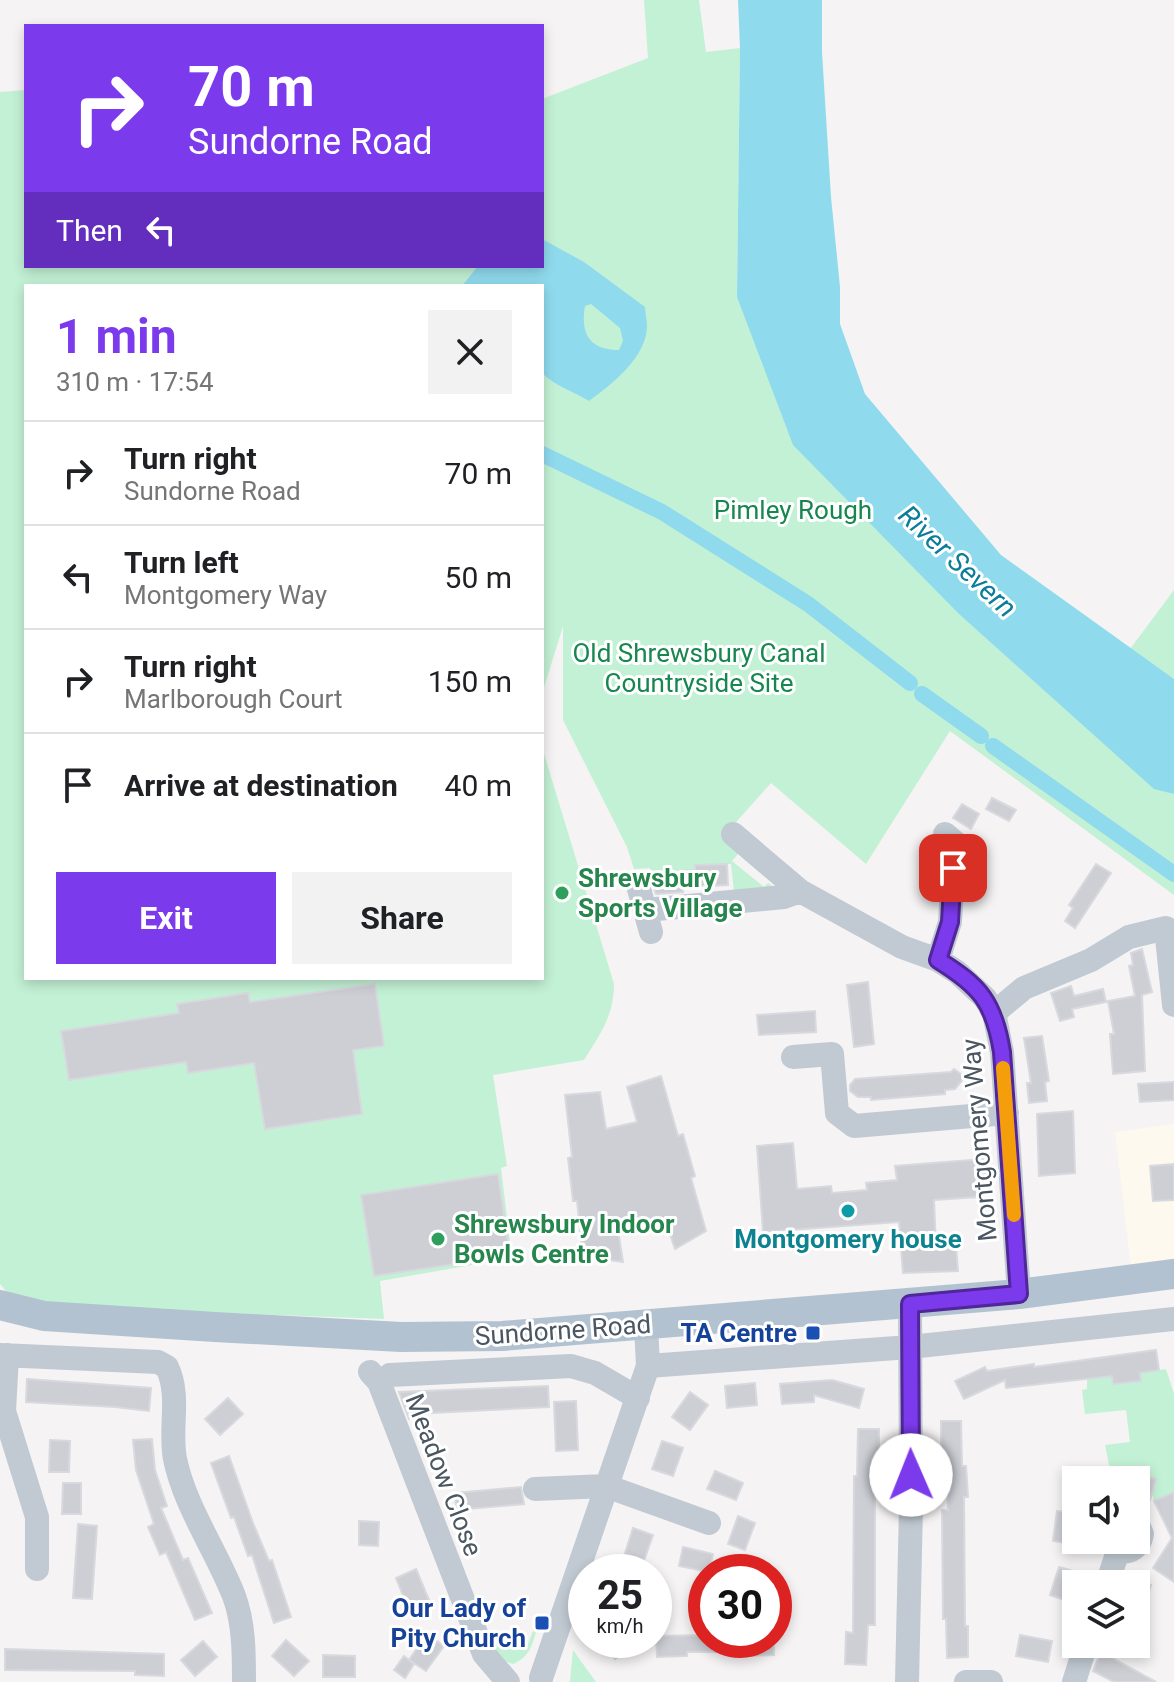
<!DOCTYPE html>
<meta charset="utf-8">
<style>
:root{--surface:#fff;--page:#f2f2f2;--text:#202124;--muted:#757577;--line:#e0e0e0;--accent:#7c3aed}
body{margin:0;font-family:Roboto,sans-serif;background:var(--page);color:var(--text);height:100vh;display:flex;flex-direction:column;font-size:30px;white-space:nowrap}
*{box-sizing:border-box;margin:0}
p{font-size:26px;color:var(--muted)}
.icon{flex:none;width:44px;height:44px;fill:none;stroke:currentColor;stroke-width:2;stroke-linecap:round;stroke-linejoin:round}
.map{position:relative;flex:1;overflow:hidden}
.drawer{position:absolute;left:24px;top:284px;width:520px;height:696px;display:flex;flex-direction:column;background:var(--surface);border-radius:0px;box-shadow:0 4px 12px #0003}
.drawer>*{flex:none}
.hud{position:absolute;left:24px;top:24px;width:520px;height:244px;border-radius:0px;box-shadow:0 4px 12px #0003;background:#7c3aed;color:#fff;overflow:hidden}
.controls{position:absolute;left:1062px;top:1466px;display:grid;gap:16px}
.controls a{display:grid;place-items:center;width:88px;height:88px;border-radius:0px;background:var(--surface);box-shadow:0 4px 12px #0003;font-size:40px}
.speed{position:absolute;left:568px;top:1554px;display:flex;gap:16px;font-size:40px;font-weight:700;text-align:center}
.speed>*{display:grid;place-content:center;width:104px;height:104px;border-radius:50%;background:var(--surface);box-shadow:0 4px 12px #0003;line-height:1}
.speed small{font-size:20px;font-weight:400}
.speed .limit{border:12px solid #d22;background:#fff;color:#111}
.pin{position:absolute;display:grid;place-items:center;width:68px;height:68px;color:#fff;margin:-34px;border-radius:16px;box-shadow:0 4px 12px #0006}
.me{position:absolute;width:88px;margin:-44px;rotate:359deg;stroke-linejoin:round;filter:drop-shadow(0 0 6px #0008)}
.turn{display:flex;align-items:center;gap:28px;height:168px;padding:0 32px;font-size:36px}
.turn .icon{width:104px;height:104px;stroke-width:2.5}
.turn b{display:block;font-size:56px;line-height:68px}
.then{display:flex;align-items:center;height:76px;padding:0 32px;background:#0003;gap:16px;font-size:30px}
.round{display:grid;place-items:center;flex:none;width:84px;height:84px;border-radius:0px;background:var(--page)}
.overview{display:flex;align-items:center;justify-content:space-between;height:136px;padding:0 32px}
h1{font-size:48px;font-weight:700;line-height:60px;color:var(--accent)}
.cta{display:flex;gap:16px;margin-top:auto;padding:16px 32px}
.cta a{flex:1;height:92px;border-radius:0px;background:var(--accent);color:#fff;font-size:32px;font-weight:700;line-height:92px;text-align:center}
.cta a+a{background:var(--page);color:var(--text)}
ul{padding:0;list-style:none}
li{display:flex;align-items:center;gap:24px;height:104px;padding:0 32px;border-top:2px solid var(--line)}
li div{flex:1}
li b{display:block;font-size:30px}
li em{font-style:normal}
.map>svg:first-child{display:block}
</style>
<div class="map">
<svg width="1174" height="1682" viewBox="0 0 1174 1682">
<rect width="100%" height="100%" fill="#f5f3f3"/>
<!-- commercial -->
<path fill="#fdf9ef" d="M1174 1124V1263L1131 1269 1115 1132Z"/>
<!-- green -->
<path fill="#c3f1d5" d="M644 0H699L706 52 740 48 737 297 960 615 1154 788 1174 794V895L950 731 866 864 771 783 722 838 739 853 732 861 764 887 768 883 776 889 734 891 731 864 695 865V870L651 873 650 868 634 869 627 847 563 720V626L542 694V286H26V978H542V747L614 984C614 1015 600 1035 584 1060L493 1075 507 1166 501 1168 512 1258 380 1281 384 1319 59 1307 15 1301 0 1284V92L26 90V266H542V99L648 58Z
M1174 590V679L1130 649Z
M1166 1369 1174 1394V1494L1154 1501 1152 1493 1156 1479 1127 1470 1124 1480H1112L1105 1445 1130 1442 1126 1410 1085 1414 1082 1390 1087 1389V1379L1133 1374 1135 1381 1141 1380 1140 1373Z
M479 1630 528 1644 533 1631 536 1632C532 1647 528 1658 513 1664L494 1657Z
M573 1650 596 1682H570Z"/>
<!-- water -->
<path fill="#90daee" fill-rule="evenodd" d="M738 0H822V52L831 197 840 287V324L865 394 1001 555 1174 679V794L1154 789 960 615 793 445 737 297 740 48Z
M542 239 584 262 645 307C645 313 647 320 647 326 647 357 611 385 589 401 573 391 555 386 542 373V286H462L478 266H542ZM591 304 620 328 623 341 619 350C590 350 580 334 585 306Z"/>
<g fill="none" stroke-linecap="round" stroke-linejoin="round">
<!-- canal -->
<path stroke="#90daee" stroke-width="16" d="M542 454 662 512 808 604 910 683
M922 694 981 736
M993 746 1174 874"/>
</g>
<!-- building -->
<path fill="#cdcfd5" stroke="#d7d9de" stroke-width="2" d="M992 798 1016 810 1009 821 986 809Z
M962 804 979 814 971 829 953 818Z
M727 864 728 885 682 887 683 892 656 894 651 881V873L695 870V865Z
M1096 864 1111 873 1075 928 1065 921 1073 908 1069 905Z
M1142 949 1152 992 1142 995 1145 1071 1113 1074 1110 1034H1114L1108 1001 1135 996 1129 966 1133 965 1131 953Z
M868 982 874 1044 854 1047 847 985Z
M375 984 384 1046 353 1050 362 1114 265 1129 254 1063 188 1073 186 1062 69 1080 61 1031 179 1013 177 1004 248 993 250 1002Z
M1071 986 1074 996 1103 989 1106 1002 1072 1009 1074 1017 1060 1021 1051 993Z
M815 1011 816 1032 759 1035 757 1015Z
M1042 1036 1049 1081 1045 1082 1047 1101 1029 1103 1027 1083H1031L1024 1038Z
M954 1069 965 1077 955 1089 945 1090V1094L871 1100V1097H858L850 1091V1085L855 1079 951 1072Z
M661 1076 678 1136 683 1134 695 1176 691 1178 706 1231 675 1249 665 1219 618 1230 623 1262 583 1256 577 1201H573L568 1158 572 1157 565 1095 600 1092 606 1129 637 1122 627 1087Z
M1174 1082V1100L1140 1102 1138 1084Z
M1073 1111 1075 1173 1039 1176 1037 1114Z
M793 1143 797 1189 831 1186 832 1193 867 1190 866 1183 897 1180 895 1166 983 1159 984 1169H990L993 1196 934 1200 936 1247 956 1246 958 1271 903 1273 899 1222 763 1232 757 1146Z
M1174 1164V1200L1153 1201 1150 1166Z
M498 1174 510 1256 374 1276 361 1195Z
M1156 1350 1159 1370 1140 1373 1141 1381 1113 1384 1112 1376 1006 1388 1005 1380 964 1399 955 1381 985 1367 987 1371 1034 1364V1367Z
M27 1379 151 1388 149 1411 115 1407 26 1402Z
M832 1380 864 1389 859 1408 814 1395V1402L782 1404 780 1384Z
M755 1383 757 1405 727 1408 725 1386Z
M548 1386 549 1407 413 1414V1419H409L399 1392Z
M690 1392 708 1405 690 1430 672 1417Z
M228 1398 243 1414 220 1435 205 1419Z
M576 1401 578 1450 556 1451 554 1402Z
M941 1421H961L962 1466H966L968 1497H964L965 1626H968V1657L947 1658 946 1619H943L942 1510H948L945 1455H941Z
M858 1429H879V1464H875V1625H868L866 1665 845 1664 846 1632 853 1633 854 1476H857Z
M152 1439 155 1470 167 1506 161 1508 183 1560 188 1558 212 1613 195 1620 166 1552 160 1555 148 1527 154 1524 136 1470 133 1440Z
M50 1440 70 1441 69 1472H49Z
M662 1441 683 1448 673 1476 652 1469Z
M229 1456 253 1523 269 1561 272 1560 291 1617 274 1623 252 1555 248 1556 234 1517 231 1518 211 1463Z
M715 1471 743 1483 736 1500 707 1489Z
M1136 1473 1156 1479 1150 1500 1136 1495Z
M63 1483H81V1514H62Z
M521 1487 524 1504 456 1510 455 1493Z
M1174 1492V1582L1153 1568 1172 1538 1154 1501Z
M1057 1511 1076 1513 1074 1544 1053 1541Z
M738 1516 755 1523 745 1550 728 1544Z
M359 1521 379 1522 378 1546 359 1545Z
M78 1524 97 1526 92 1599 73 1598Z
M633 1528 653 1535 640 1572H619Z
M683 1547 713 1554 709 1572 679 1566Z
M1059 1567 1080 1573 1071 1602 1050 1595Z
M416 1569 429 1600 408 1608 396 1578Z
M1136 1580 1151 1585 1139 1623H1136Z
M427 1634 444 1646 426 1671 409 1660Z
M706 1635V1640H733V1652H687V1656L657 1657 656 1636Z
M1020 1635 1052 1641 1048 1662 1016 1656Z
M286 1640 309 1661 294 1676 272 1656Z
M602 1640H641L615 1659Z
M744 1640H774V1655L744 1656Z
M203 1641 217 1657 195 1676 181 1660Z
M5 1649 164 1654V1676L135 1675V1671L5 1670Z
M1101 1652 1156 1682H1114L1093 1671Z
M323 1655 355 1656V1677H323Z
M404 1656 414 1664 405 1678 394 1670Z"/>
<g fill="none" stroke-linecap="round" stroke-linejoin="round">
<!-- minor -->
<path stroke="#c1cad2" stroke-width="24" d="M733 834 800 891 902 947 938 960 957 972 985 998 994 1013 1002 1052 1019 1294
M639 889 651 932
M646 910 784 897 800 891
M938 960 950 922 953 868 965 851 945 834
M994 1013 1024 988 1091 960 1129 937 1166 928 1174 1005
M793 1057 832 1054 837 1113 854 1126 1007 1113
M0 1355 158 1362 167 1367C181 1397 169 1427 175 1459 185 1507 216 1550 234 1596 244 1623 244 1653 244 1682
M7 1355 4 1411 37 1517V1569
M648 1366 910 1347 1174 1319
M370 1372 379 1382 484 1654 508 1682
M390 1375 571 1366 595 1373 638 1398
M535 1489 606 1486 709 1523
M1107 1540 1118 1551C1130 1554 1140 1547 1142 1534L1136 1520
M1107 1584 1118 1551
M541 1678 648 1366 646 1325
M907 1682 911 1507 910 1304
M966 1682H991
M1074 1682 1086 1644"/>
<!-- major -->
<path stroke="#b3c2d1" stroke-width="30" d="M0 1305 44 1316 215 1327 401 1337 502 1336 1019 1294 1174 1274"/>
</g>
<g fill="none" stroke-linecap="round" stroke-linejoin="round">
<defs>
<path id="route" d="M911 1475 910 1304 1019 1294 1002 1052C994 1002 980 986 938 960L950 922 953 868"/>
</defs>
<!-- route casing -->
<use href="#route" stroke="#51269a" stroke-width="20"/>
<!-- route -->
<use href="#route" stroke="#7c3aed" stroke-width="14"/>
<!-- slow -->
<path stroke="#f59e0b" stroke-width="14" d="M1003 1068 1014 1215"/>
</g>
<!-- markers -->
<g fill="#2e9e5b" stroke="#fff" stroke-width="3">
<circle cx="562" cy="893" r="8"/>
<circle cx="438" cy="1239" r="8"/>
</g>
<circle fill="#0f9aa8" stroke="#fff" stroke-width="3" cx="848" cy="1211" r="8"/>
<g fill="#1a4fb4" stroke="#fff" stroke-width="3">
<rect x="805" y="1325" width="16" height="16" rx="4"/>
<rect x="534" y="1615" width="16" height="16" rx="4"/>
</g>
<g text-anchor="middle" stroke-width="6" stroke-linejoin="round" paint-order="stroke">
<!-- park labels -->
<g font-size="26" fill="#17864f" stroke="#fff">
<text x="793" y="519">Pimley Rough</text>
<text x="699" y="662">Old Shrewsbury Canal<tspan x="699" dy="30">Countryside Site</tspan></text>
</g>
<!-- leisure labels -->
<g font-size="26" font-weight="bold" fill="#27864d" stroke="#fff" text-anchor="start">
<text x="578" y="887">Shrewsbury<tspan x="578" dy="30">Sports Village</tspan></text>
<text x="454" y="1233">Shrewsbury Indoor<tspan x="454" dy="30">Bowls Centre</tspan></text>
</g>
<!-- street labels -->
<g font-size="26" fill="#4a5661" stroke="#fff">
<text transform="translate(979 1140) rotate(-95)" y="9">Montgomery Way</text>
<text transform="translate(563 1330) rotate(-4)" y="9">Sundorne Road</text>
<text transform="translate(444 1475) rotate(69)" y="9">Meadow Close</text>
</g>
<!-- culture labels -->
<g font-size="26" font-weight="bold" fill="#0d838f" stroke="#fff">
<text x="848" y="1248">Montgomery house</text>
</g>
<!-- transit labels -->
<g font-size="26" font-weight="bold" fill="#164399" stroke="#fff" text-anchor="end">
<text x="797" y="1342">TA Centre</text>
<text x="526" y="1617">Our Lady of<tspan x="526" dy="30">Pity Church</tspan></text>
</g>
<!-- water labels -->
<g font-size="28" font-style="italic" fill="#0c7c9b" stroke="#fff">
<text transform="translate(958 561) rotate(43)" y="10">River Severn</text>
</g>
</g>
</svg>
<div class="controls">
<a><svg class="icon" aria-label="sound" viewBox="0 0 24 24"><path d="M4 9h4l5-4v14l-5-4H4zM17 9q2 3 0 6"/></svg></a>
<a><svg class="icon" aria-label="layers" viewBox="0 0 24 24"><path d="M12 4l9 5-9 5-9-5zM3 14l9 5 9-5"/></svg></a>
</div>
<div class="speed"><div>25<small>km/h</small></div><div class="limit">30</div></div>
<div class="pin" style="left:953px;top:868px;background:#d93025"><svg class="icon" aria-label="arrive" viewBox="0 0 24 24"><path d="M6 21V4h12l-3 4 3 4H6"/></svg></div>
<svg class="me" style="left:911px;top:1475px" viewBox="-20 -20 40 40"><circle r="19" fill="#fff"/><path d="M0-13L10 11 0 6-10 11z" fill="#7c3aed"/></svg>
<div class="hud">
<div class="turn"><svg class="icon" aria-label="right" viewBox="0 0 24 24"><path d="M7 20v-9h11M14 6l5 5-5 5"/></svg><div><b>70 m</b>Sundorne Road</div></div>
<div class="then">Then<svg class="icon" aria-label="left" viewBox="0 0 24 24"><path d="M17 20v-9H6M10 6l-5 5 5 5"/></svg></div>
</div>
<section class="drawer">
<div class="overview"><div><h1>1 min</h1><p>310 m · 17:54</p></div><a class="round"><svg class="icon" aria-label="close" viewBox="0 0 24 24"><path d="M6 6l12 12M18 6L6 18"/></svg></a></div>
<ul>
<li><svg class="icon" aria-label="right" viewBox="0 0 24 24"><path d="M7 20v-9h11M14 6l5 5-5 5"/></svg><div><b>Turn right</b><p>Sundorne Road</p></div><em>70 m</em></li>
<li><svg class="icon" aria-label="left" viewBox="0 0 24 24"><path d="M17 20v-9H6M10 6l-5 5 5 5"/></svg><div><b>Turn left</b><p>Montgomery Way</p></div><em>50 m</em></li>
<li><svg class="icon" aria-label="right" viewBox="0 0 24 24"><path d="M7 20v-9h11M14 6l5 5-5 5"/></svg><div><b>Turn right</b><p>Marlborough Court</p></div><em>150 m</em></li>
<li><svg class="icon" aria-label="arrive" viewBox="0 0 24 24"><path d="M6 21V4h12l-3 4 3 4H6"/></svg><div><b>Arrive at destination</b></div><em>40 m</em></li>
</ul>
<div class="cta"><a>Exit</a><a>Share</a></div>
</section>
</div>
